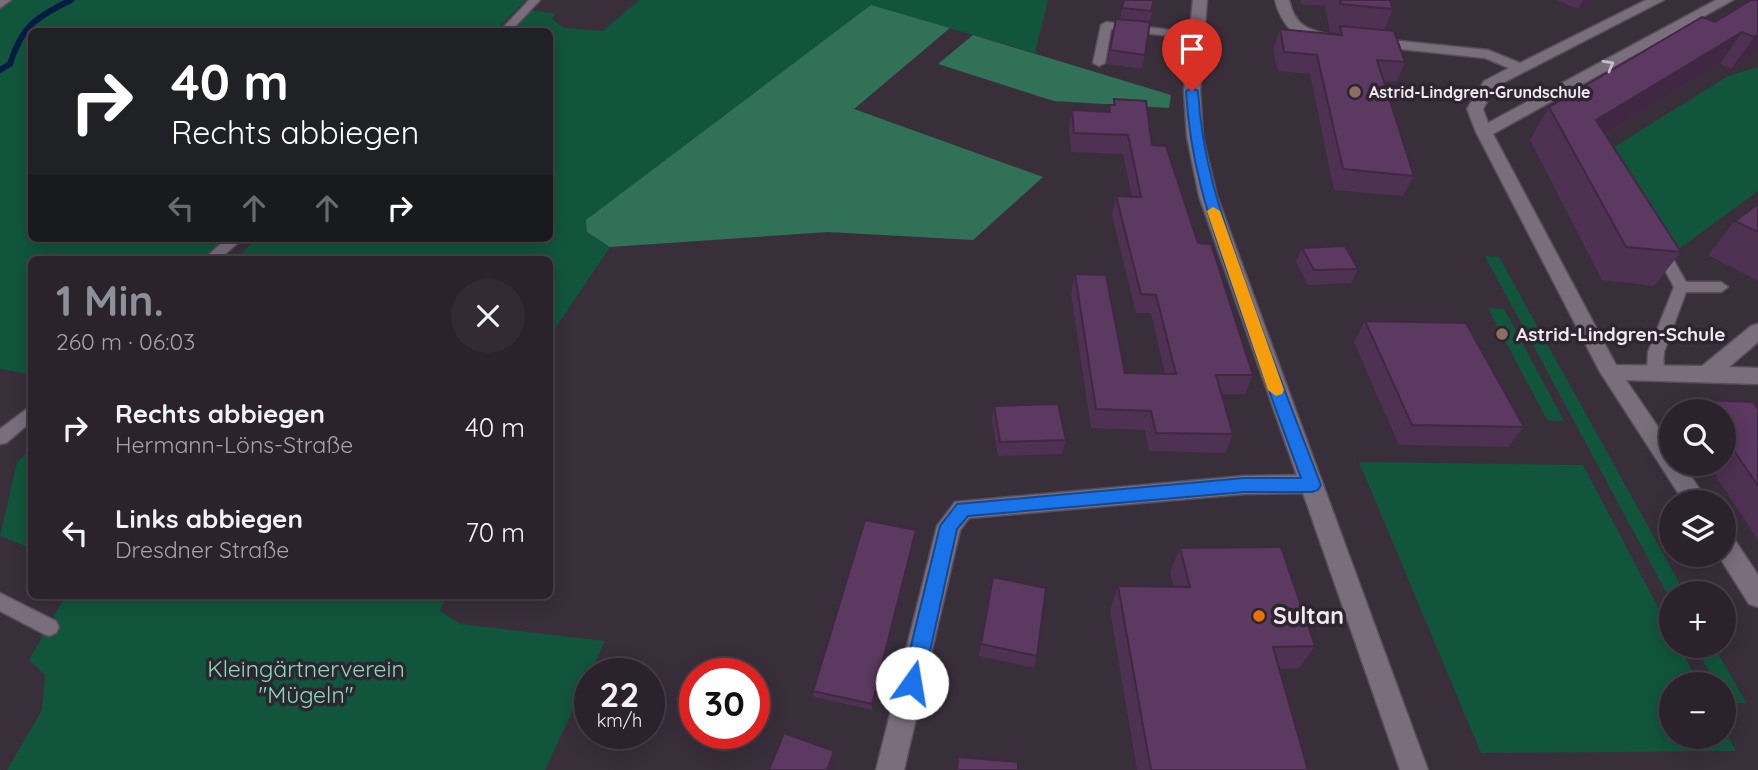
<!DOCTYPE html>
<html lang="de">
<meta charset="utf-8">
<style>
:root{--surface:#2b232c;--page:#332b34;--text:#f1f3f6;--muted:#a6a4a9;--line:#474048;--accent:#8c9099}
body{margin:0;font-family:Quicksand,sans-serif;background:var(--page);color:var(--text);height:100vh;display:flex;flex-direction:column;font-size:26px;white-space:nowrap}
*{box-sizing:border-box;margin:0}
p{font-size:23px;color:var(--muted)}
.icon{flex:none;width:38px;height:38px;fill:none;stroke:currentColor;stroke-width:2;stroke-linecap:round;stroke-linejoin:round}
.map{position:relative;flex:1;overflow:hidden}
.sheet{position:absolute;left:28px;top:256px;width:525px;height:343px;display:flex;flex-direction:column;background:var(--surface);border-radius:10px;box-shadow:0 4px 18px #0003,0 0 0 2px var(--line)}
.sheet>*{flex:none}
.hud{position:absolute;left:28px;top:28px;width:525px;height:214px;border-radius:10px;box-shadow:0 4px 18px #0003,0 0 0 2px var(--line);background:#202124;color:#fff;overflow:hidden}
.controls{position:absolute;left:1659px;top:399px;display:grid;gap:14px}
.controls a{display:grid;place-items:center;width:77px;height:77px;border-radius:50%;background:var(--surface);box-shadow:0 4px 18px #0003,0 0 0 2px var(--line);font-size:35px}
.speed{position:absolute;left:574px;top:658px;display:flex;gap:14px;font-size:35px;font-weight:700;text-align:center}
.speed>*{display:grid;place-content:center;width:91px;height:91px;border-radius:50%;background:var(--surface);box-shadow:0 4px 18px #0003,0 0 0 2px var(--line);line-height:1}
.speed small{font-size:18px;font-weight:400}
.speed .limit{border:10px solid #d22;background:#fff;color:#111}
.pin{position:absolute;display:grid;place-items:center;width:60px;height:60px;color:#fff;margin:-72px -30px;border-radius:50% 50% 50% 0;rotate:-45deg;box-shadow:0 0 7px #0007}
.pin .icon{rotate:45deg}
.me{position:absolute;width:77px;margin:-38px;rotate:13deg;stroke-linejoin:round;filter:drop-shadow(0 0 5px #0008)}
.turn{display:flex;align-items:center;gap:24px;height:147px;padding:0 28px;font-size:32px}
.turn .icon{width:91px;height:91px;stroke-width:2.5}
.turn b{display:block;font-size:49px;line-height:60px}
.lanes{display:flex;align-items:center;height:66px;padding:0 28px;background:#0003;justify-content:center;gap:35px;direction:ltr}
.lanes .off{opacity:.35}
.round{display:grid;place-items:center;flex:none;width:74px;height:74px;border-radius:37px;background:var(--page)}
.head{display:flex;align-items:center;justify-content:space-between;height:119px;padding:0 28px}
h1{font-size:42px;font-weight:800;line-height:52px;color:var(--accent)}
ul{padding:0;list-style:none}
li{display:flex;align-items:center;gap:21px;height:105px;padding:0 28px}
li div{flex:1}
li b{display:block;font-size:26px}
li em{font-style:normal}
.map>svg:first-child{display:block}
</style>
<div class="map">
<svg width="1758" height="770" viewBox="0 0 1758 770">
<rect width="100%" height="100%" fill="#392f3b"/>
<!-- green -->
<path fill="#11553d" d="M6 0H526L495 31 32 32V238H226L201 259H32L31 374 0 369V5Z
M639 0H1048L1035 53 871 5 587 232 610 247 550 336V259H235L256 240 262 238 351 240 353 238H550V32L510 31 530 10 556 14 552 19 564 28 603 31Z
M1758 67V191L1672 254 1603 154 1728 76Z
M1485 256 1499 257 1685 593H1671V601Z
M1488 308 1504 309 1564 421 1547 420Z
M31 449V548L0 536 17 462Z
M1359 462 1583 465 1671 632V646H1679L1699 684H1671V737H1724V729L1736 751 1481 753Z
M66 595H446L440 611 460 624 605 641 545 770H7L42 710 45 675 29 660Z
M1695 646H1714L1746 703 1725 702 1724 684H1716Z"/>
<!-- forest -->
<path fill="#317157" d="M871 5 950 28 854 109 1043 177 973 240 828 232 610 247 587 232 586 220Z
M973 35 1171 95 1169 108 1054 101 938 64Z"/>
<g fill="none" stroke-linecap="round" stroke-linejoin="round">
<!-- stream -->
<path stroke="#061c43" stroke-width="6" d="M0 70 10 64C22 26 36 17 71 0"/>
<defs>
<path id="lane" d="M0 0H11L0 8Z
M529 0H540L510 32H499Z
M1106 22 1195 33 1200 36 1195 39 1111 29 1105 63 1099 66 1093 63 1101 25Z
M227 238H243L220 259H204Z
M1664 250 1669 252 1686 282H1721L1728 287 1721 292H1686L1664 352 1663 373 1655 379 1647 373 1648 352 1674 287 1657 255Z
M32 405V421L6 443 0 444V429Z
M0 593 56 621 59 627 56 633 49 636 42 633 0 611Z"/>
<path id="street" d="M1275 0H1289C1295 25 1306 29 1330 35V41C1301 47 1281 26 1275 0Z
M1646 0H1664L1495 87 1483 109 1488 123 1716 0H1733L1493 134 1616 365 1702 366 1751 326 1758 324V342L1729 367 1758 368V384L1626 380 1671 446V464H1683L1708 502H1684L1600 372 1476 132 1467 109 1484 81 1509 68 1485 58 1371 46 1364 42 1371 38 1488 50 1520 63Z
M1312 475 1320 477 1323 484 1320 491 1312 493 1244 494 969 518 960 530 904 770H876L937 526 955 502 1244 476Z
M1724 534 1733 537 1758 575V607L1749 604 1718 555H1724Z"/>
<path id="secondary" d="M1193 0H1207L1200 91 1203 137 1217 196 1428 770H1400L1199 196 1187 137 1184 91Z"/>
</defs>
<!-- lane casing -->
<use href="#lane" stroke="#564e58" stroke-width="3"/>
<!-- street casing -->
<use href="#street" stroke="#564e58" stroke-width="3"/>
<!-- secondary casing -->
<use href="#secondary" stroke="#564e58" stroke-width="3"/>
<!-- lane -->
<use href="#lane" fill="#7a6e7c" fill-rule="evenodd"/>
<!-- street -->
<use href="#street" fill="#7a6e7c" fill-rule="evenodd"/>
<!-- secondary -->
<use href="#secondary" fill="#7a6e7c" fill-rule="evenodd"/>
</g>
<!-- wall -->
<path fill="#4f3153" d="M1154 0 1142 69 1107 64 1116 19H1120L1122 8Z
M1300 0H1390L1393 9 1384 30 1405 62 1396 82 1384 81 1414 176 1403 196 1334 190 1310 74 1278 71 1273 49 1280 29 1337 34 1338 33 1330 32 1325 6 1301 4Z
M1556 0H1595L1578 9Z
M1751 0 1758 51 1731 69 1720 64 1605 135 1681 252 1654 286 1602 280 1530 140 1549 107 1715 22Z
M1114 99 1152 145 1198 243 1253 375 1245 394H1222L1233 434 1225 453 1149 451 1145 430 1091 428 1071 293 1075 274 1125 373 1165 374 1151 313H1136L1112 215 1116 196 1132 197 1123 154 1071 152 1069 128 1072 110 1108 112 1109 105H1113Z
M1758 204V281L1708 255 1735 221Z
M1302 248 1358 269 1351 283 1308 285 1296 262Z
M1365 321 1524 427 1508 447 1399 445 1354 342Z
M1699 400 1758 409V540L1708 464H1724V411H1688Z
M994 406 1066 440 1062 454 998 456 992 420Z
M916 537 872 710 814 697 813 691Z
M1180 548 1315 646 1299 668 1279 669 1308 770H1137L1110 610 1118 586 1174 587 1170 572Z
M993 577 1037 656 1034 668 979 656Z"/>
<!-- shaded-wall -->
<path fill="#402843" d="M1583 0H1595L1578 9Z
M1742 32 1720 64 1575 153 1596 120Z
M1758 35V51L1731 69 1754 37Z
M916 530V537L872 710V704Z
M834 751 835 762 832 770H827Z"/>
<!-- building -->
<path fill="#5c3960" stroke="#402843" stroke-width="2" d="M1124 0H1154L1151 11 1122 8Z
M1340 0H1390L1393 9 1341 4Z
M1751 0H1758V35L1754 37 1742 32 1596 120 1681 252 1626 247 1549 107 1702 17 1715 22Z
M1116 19 1150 22 1145 55 1110 50Z
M1340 26 1394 31 1405 62 1377 60 1414 176 1343 169 1317 55 1284 52 1280 29 1342 35Z
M1114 99 1146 101 1152 145 1166 146 1198 243 1211 244 1253 375H1216L1233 434 1156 433 1151 411 1096 409 1075 274 1106 275 1125 373 1176 374 1156 295 1141 294 1116 196 1141 197 1128 135 1074 133 1072 110 1110 112 1109 105H1115Z
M1758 204V232L1735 221Z
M1345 246 1358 269 1314 270 1302 248Z
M1365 321 1466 323 1524 427 1412 425Z
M1699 400 1753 402 1758 409V486L1724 436V411H1707Z
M1058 404 1066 440 1000 442 994 406Z
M865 520 916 530 872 704 813 691Z
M1281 547 1315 646 1273 647 1308 770H1151L1118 586 1190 587 1180 548Z
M993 577 1046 588 1037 656 981 644Z
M784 733 834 751 827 770H769Z
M958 757 1018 762V770H957Z"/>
<!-- one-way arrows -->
<defs><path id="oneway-chevron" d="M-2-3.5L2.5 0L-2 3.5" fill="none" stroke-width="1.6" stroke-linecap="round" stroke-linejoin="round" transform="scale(1.75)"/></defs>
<use stroke="#c7bec8" href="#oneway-chevron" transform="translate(1609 65) rotate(-29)"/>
<!-- route -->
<path fill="#1a73e8" stroke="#114b97" stroke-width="2" d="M1192 88 1198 91C1202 162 1222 217 1245 283 1269 351 1295 418 1321 485L1318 490 1312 492H1244L968 516 957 529 923 683 920 690 912 693 905 690 902 683 940 526 957 504 1244 478H1301C1277 413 1253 348 1231 282 1208 216 1190 162 1186 91Z"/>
<!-- slow -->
<path fill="#f59e0b" d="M1213 207 1220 211 1284 390 1282 394 1276 396 1268 390 1207 211Z"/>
<!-- markers -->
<g fill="#8d6e63" stroke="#2e2530" stroke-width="2.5">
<circle cx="1355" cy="92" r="7"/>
<circle cx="1502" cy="334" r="7"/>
</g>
<circle fill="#e8710a" stroke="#2e2530" stroke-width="2.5" cx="1259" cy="616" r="7"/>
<g text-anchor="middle" stroke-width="7" stroke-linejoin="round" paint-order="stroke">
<!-- far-poi labels -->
<g font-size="16" font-weight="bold" fill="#f0e9f1" stroke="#2e2530" text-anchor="start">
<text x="1369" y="98">Astrid-Lindgren-Grundschule</text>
</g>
<!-- poi labels -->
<g font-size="19" font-weight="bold" fill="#f0e9f1" stroke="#2e2530" text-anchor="start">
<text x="1516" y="341">Astrid-Lindgren-Schule</text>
</g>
<!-- near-poi labels -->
<g font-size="23" font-weight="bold" fill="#f0e9f1" stroke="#2e2530" text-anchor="start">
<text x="1273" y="624">Sultan</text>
</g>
<!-- near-park labels -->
<g font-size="23" fill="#80dfb7" stroke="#2e2530">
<text x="306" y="677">Kleingärtnerverein<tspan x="306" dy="26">"Mügeln"</tspan></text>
</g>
</g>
</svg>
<div class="controls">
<a><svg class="icon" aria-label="search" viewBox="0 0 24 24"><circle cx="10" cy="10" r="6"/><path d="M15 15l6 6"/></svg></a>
<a><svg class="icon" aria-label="layers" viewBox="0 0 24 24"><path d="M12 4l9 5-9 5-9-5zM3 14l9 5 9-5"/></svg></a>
<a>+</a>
<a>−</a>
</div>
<div class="speed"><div>22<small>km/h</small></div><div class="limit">30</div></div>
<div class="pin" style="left:1192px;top:91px;background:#d93025"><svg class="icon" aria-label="arrive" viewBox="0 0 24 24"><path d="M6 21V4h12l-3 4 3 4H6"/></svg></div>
<svg class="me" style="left:912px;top:683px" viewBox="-20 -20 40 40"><circle r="19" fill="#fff"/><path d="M0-13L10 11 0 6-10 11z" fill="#1a73e8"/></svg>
<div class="hud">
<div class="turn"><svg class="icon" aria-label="right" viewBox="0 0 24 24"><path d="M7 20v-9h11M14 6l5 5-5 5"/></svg><div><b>40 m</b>Rechts abbiegen</div></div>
<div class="lanes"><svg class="icon off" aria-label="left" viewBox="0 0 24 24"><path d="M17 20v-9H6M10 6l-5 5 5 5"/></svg><svg class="icon off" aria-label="ahead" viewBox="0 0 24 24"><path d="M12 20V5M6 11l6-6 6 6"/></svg><svg class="icon off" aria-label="ahead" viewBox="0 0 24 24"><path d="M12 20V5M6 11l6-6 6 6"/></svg><svg class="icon" aria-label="right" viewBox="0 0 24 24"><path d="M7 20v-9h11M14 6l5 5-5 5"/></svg></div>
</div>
<section class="sheet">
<div class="head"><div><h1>1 Min.</h1><p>260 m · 06:03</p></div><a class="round"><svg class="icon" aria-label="close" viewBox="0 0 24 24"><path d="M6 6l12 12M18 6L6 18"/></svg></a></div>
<ul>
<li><svg class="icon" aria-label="right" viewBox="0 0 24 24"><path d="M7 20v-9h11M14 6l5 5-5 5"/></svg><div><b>Rechts abbiegen</b><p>Hermann-Löns-Straße</p></div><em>40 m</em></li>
<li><svg class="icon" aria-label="left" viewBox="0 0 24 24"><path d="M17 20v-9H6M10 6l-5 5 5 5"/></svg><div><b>Links abbiegen</b><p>Dresdner Straße</p></div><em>70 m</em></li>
</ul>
</section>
</div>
